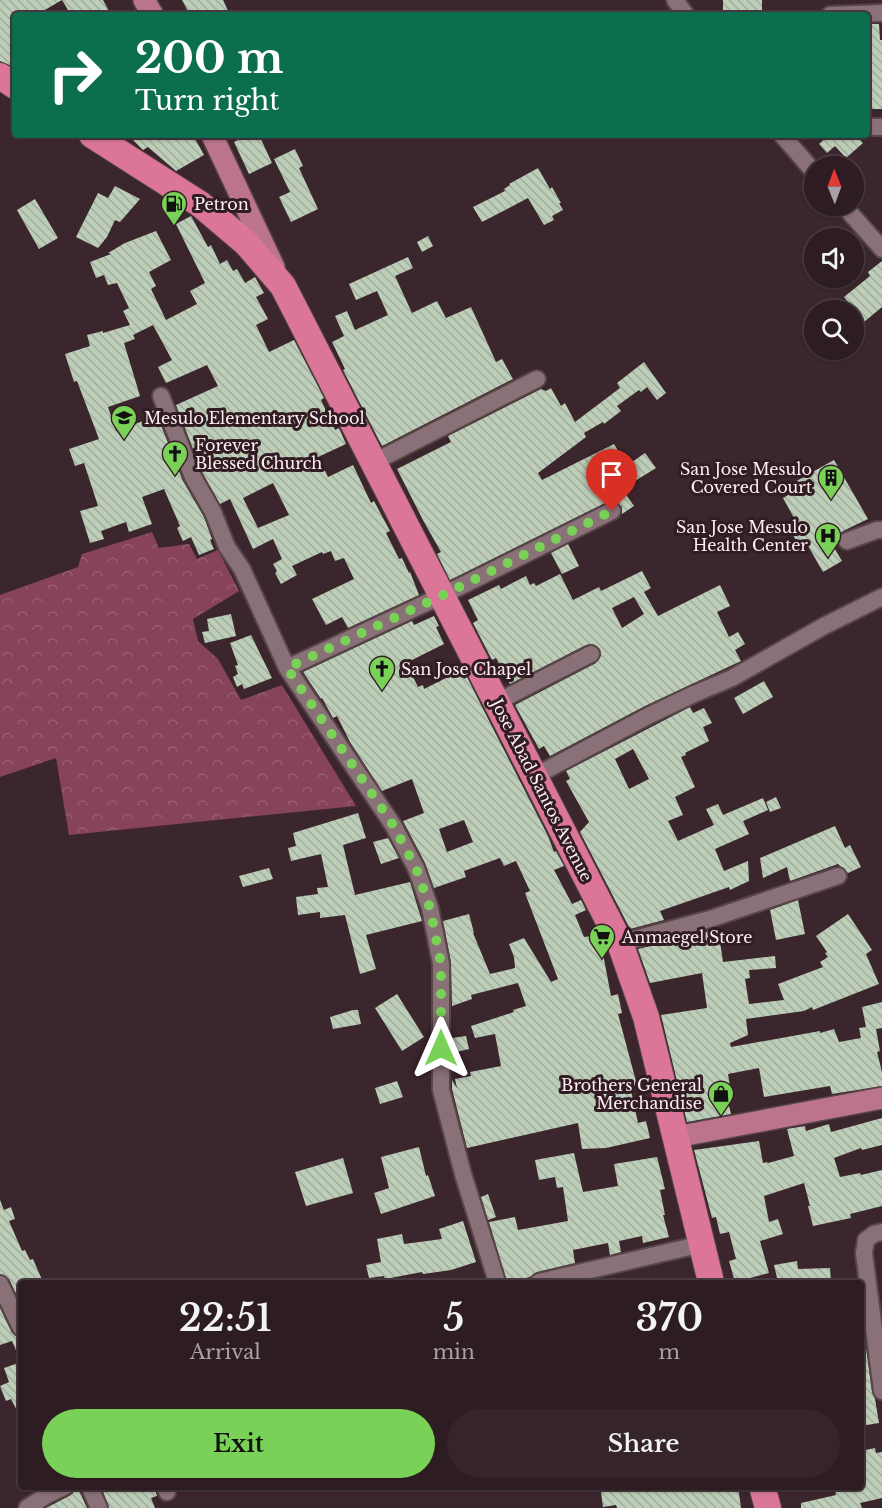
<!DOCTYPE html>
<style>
:root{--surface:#2d1c22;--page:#35252a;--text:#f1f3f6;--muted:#a7a1a5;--line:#483a40;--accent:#7ad157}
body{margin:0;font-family:"Libre Baskerville",serif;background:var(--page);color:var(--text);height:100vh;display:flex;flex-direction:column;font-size:22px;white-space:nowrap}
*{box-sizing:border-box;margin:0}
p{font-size:20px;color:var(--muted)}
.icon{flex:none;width:33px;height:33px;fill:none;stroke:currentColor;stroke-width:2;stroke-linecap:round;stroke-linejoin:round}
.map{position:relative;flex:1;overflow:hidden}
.side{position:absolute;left:18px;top:1280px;width:846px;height:210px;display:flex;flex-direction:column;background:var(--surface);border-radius:6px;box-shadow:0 2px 4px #0004,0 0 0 2px var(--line)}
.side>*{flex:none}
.guide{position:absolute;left:12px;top:12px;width:858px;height:126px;border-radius:6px;box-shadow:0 2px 4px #0004,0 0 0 2px var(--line);background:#0b6e4f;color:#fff;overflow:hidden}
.needle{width:39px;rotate:359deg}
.fabs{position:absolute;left:804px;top:156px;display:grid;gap:12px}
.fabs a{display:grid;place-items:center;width:60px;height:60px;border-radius:50%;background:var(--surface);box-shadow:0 2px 4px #0004,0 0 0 2px var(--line);font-size:30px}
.pin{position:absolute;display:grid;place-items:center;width:51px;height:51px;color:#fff;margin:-62px -26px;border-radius:50% 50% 50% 0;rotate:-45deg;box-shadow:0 0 6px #0007}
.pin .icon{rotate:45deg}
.me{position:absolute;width:66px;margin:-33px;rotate:0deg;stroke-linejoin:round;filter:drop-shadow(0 0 4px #0008)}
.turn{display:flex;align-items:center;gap:21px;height:126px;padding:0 24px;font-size:27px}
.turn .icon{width:78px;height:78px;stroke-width:2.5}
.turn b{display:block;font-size:42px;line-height:51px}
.eta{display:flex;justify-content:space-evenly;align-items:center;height:102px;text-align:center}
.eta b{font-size:36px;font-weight:600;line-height:42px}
.action{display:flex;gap:12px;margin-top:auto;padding:12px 24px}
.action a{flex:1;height:69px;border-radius:36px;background:var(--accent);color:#111;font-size:24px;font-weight:600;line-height:69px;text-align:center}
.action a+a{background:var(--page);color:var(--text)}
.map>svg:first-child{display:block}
</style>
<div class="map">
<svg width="882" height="1508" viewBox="0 0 882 1508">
<defs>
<pattern id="forest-crowns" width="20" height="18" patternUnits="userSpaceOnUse" patternTransform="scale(1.5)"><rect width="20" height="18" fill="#86435a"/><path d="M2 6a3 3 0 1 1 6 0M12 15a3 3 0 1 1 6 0" fill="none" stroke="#985e72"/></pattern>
<pattern id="building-back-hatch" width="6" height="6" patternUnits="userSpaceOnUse" patternTransform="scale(1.5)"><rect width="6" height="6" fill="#bdceb8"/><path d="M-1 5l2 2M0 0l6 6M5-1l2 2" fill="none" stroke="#a1ac9c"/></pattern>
</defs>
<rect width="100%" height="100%" fill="#3c262d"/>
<!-- forest -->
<path fill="url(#forest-crowns)" d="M152 532 159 548 189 544 197 559 218 550 239 591 193 619 198 641 218 659 241 700 282 685 356 806 69 835 56 758 0 777V595L78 567 82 554Z"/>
<!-- building -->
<path fill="url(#building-back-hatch)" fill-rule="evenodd" d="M0 0H62L43 11 45 15H15L14 67 0 61Z
M62 0H103L111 15H71Z
M182 0H223L230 15H190Z
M723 0H762V15L723 14Z
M867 24H879L880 40H882V109H867Z
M128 135H193L204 155 176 171 148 147 143 150Z
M248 135H259L272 163 249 174 234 142Z
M825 135H856L863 143 846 158 835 146 827 153 819 144 827 137Z
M295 149 303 166 299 168 318 209 291 222 279 197 290 192 274 159Z
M538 168 550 189 552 187 561 203H559L563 210 552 216 554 220 544 225 528 198 482 222 473 207 505 191 504 189 510 185 509 184Z
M115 186 140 199 120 222 115 220 107 237 98 248 76 237 98 193 108 198Z
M35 199 58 238 39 249 17 210Z
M191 216 208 247 211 245 220 264 227 260 233 271 237 269 245 283 255 277 264 293 256 297 268 319 256 325 269 352 294 340 324 398 321 400 335 430 339 428 346 444 318 457 328 477 353 465 371 503 374 501 390 531 386 533 399 559 402 558 409 573 410 572 419 595 348 628 342 617 326 625 312 599 354 579 344 558 335 561 331 551 323 554 322 552 292 566 297 575 281 584 275 573 277 571 273 564 282 559 273 539 253 549 230 499 220 504 202 472 176 405 218 386 207 365 166 383 158 367 172 360 153 325 133 335 135 339 124 343 140 396 108 407 116 431 146 420 144 414 155 410 183 481 204 517 212 539 210 540 214 549 199 555 191 537 183 541 177 528 180 526 164 489 142 497 152 524 129 532 126 522 101 531 104 539 90 543 80 511 98 506 84 463 75 466 69 449 99 439 77 381 74 382 65 354 90 346 87 335 103 331V333L130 325 123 311 129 308 117 283 108 285 104 275 96 278 90 262 111 254 108 253 125 243 156 231 171 260 149 272 156 286 151 289 166 320 197 304 190 291 205 283 176 224ZM273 483 289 515 258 528 243 498Z
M428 236 433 246 422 252 417 242Z
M408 257 413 268 395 276 412 313 437 301 446 318 471 307 496 362 502 359 513 379 382 446 343 370 345 369 332 342 344 336 335 316 347 311 355 330 388 315 377 291 356 300 349 284Z
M882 261V307L864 322 844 297 870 276 868 272Z
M644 362 666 393 657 400 647 387 641 392 639 390 617 406 621 411 604 424 603 422 584 433 586 437 538 473 542 480 614 444 625 462 630 459 632 462 645 453 656 468 622 489 634 506 622 514V507L618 503 613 501 607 502 450 580 437 554 441 552 424 522 397 469 451 442 448 436 541 389 546 391 551 388 561 406 565 403 575 422 620 388 617 383Z
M834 460 868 519 843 531 830 541 842 561 823 572 807 544 800 548 790 529 798 525 783 498 797 490 793 483Z
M568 544 579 566 562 574 551 553Z
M642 571 651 588 644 592 658 616 720 585 730 606 717 612 729 637 738 632 745 644 735 650 741 661 645 706 550 756 544 746 539 749 515 705 596 663 601 655 600 649 592 644 586 645 510 684 496 658 492 660 473 623 478 620 468 600 499 585 501 589 526 576 530 585 534 583 536 586 560 574 573 600 599 587 601 591ZM634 597 644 614 622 628 612 608Z
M231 614 236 636 205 643 202 632 209 631 207 619Z
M434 616 439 626 436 627 444 644 406 663 418 687 423 685 424 689 460 671 464 679 467 677 482 707 548 836 554 852 556 851 564 866 554 870 572 904 581 900 586 910 575 915 584 937 599 935 600 938 611 996 618 994 622 1013 618 1014 637 1085 630 1086 638 1123 646 1121 650 1138 606 1148 582 1149 578 1123 467 1148 452 1089V1080L457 1088 455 1079 471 1076 470 1072 501 1066 495 1034 475 1038 471 1026 514 1012 513 1010 526 1006 518 983 471 995 472 999 452 1006 451 962 443 921 469 914 474 933H473L490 974 515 968 514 957 509 944 524 938 551 982 558 979 525 893 530 891 516 861 504 866 500 858 464 871 466 877 434 888 425 863 403 821 424 813 412 779 382 791 350 742 337 716 333 718 322 698 321 699 303 672 412 621 414 625ZM464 820 473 842 447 852 439 829Z
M251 635 272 678 244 689 242 684 237 687 233 677 238 674 235 666 238 665 230 643Z
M764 681 773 697 743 714 734 698Z
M690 707 693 713 704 708 712 723 703 727 709 741 685 753 686 755 681 757 695 787 675 797 683 815 668 821 678 841 714 825 706 809 718 804 723 815 763 798 768 810 743 821 749 834 715 849 724 871 748 861 749 881 730 890 729 887 660 911 664 920 630 929 580 832 589 822 566 781 570 779 566 771ZM633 749 649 779 629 789 615 759Z
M776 797 781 808 770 812 766 802Z
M358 813 366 838 343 845 355 895 410 882 422 921 366 935 376 969 360 974 345 915 320 918V912L298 915 296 897 318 894 317 888 328 887 321 854 291 861 288 848 296 846 293 833Z
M835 826 845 848 850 845 861 867 848 873 838 864 790 881 787 867 763 878 760 858Z
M388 838 399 858 381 864 373 842Z
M269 868 273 879 243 887 239 876Z
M798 900 805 934 776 940 770 910Z
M848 914 872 950 866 954 879 984 813 1010 812 1007 804 1011 746 1019 748 1035 730 1043 731 1047 820 1031V1033L834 1029 839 1042 861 1038 859 1028 866 1027 862 1007 882 1002V1028L876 1029 880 1051 877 1052 882 1072V1086L832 1094 830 1086 764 1097 759 1068 728 1074 731 1092 726 1093 731 1114 687 1122 661 1015 707 1008 702 973 650 983 638 949 694 936 718 928 723 962 775 956 776 968 749 970 750 978 745 979 749 1004 784 1000 778 984 823 967 820 962 828 957 825 953 827 952 816 936Z
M397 994 424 1037 402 1051 375 1008Z
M353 1010H358L361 1024 333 1029 330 1017Z
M466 1036 469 1049 452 1053V1038Z
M397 1081 403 1097 380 1104 375 1088Z
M882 1118V1145L862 1150 861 1148 834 1158 840 1177 860 1173 861 1175 882 1170V1206L850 1214 851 1218 813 1226 808 1206H810L804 1183 764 1196 769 1222 778 1219 783 1234 760 1241 769 1273 735 1282 729 1261 736 1259 729 1232 720 1234 716 1217 712 1218 694 1150 759 1141 763 1163 767 1162 768 1163 794 1156 787 1129 805 1126 806 1131 829 1124 831 1132Z
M419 1147 426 1176 428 1175 435 1196 381 1214 374 1193 389 1188 381 1157Z
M574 1153 583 1192 618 1186 614 1164 657 1157 665 1189 660 1190 665 1215H663L669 1237 643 1243 642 1236 619 1241 621 1252 610 1255 608 1243 573 1250 575 1263 537 1272 530 1277 507 1282 489 1222 515 1217 518 1230 568 1221 563 1187 557 1188 555 1177 539 1180 535 1160Z
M343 1158 353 1193 306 1206 295 1172Z
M488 1194 496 1217 488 1220 481 1197Z
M0 1200 4 1210 11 1207 15 1219 9 1221 22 1251 25 1250 30 1260 33 1259 43 1282H21V1304L9 1279 0 1274Z
M463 1221 476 1262 451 1270 423 1274 422 1272 385 1279 384 1276 369 1278 366 1265 381 1262 377 1239 402 1234 404 1244 442 1239 439 1229Z
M797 1261 798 1269 830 1268 831 1282H778L774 1265Z
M0 1308 12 1333 21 1338V1362L12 1341 0 1345Z
M863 1325 872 1392 875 1399 879 1423 861 1426V1326Z
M21 1362V1418L11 1399 6 1401 0 1386 9 1382 4 1368Z
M875 1448 876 1453 882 1452V1498L860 1503 862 1508H801V1503L836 1495 834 1486H861V1451Z
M77 1486 87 1508H46L71 1495Z
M101 1486H154L157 1496 151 1498 155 1508H109Z
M638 1486H738L741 1508H617L616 1505 603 1507 601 1492Z"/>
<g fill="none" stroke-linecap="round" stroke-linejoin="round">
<defs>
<path id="minor" d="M675 0 686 15
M830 15 882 13
M867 127H882
M782 135 814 172
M844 206 882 249
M161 396 193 477 213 512 227 547 242 569 287 668 393 825 416 868 430 908 441 964V1090L463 1174 497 1282
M374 462 537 379
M847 541 877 530H882
M287 668 441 596 612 511
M497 702 591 654
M535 776 650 715 694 694 732 678 824 626 882 597
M620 943 710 919 838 876
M882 1232 874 1234 866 1240 864 1253 882 1391
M539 1282 702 1244
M0 1284 21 1328
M89 1486 99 1508
M166 1486 167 1492
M27 1508 47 1495 66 1486"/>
<path id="major" d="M144 0 153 15
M212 135 274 267
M676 1137 882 1098"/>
<path id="highway" d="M0 76 15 86
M92 135 200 204 246 243 283 286 620 943 646 1017 711 1282
M762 1486 768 1508"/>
</defs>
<!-- minor casing -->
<use href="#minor" stroke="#57454a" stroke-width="20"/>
<!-- major casing -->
<use href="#major" stroke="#57454a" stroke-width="24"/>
<!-- highway casing -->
<use href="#highway" stroke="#57454a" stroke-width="28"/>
<!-- minor -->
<use href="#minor" stroke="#8a7077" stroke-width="16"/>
<!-- major -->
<use href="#major" stroke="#bb748b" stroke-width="21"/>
<!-- highway -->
<use href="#highway" stroke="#db7699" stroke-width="26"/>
</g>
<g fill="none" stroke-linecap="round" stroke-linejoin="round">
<!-- route -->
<path stroke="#7ad157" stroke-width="10" stroke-dasharray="0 18" d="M441 1048V964L430 908 416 868 393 825 287 668 441 596 612 511"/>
</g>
<!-- icons -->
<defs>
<symbol id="fuel-pin" viewBox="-11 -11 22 30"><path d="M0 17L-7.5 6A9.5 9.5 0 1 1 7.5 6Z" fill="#7ad157" stroke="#311c23"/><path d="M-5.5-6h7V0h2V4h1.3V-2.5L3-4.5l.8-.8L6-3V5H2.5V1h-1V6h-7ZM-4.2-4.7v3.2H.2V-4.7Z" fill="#111"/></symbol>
<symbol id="school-pin" viewBox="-11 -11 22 30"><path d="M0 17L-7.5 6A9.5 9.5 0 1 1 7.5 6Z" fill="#7ad157" stroke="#311c23"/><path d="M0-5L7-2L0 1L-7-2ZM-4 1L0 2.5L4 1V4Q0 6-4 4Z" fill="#111"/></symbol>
<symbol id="church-pin" viewBox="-11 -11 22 30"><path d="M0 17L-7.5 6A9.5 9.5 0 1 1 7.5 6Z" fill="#7ad157" stroke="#311c23"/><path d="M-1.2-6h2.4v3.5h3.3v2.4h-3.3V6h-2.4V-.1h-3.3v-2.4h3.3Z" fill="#111"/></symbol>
<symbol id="building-pin" viewBox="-11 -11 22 30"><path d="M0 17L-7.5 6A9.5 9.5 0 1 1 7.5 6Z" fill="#7ad157" stroke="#311c23"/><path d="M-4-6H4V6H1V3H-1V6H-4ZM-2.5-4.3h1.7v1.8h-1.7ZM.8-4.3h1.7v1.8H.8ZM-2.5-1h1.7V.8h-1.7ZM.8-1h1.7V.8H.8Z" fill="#111"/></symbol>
<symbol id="hospital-pin" viewBox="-11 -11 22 30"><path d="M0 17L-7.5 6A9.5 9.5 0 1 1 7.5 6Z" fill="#7ad157" stroke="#311c23"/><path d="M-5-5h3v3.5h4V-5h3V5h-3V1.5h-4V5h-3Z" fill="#111"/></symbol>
<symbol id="supermarket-pin" viewBox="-11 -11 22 30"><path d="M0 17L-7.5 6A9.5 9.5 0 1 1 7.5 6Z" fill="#7ad157" stroke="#311c23"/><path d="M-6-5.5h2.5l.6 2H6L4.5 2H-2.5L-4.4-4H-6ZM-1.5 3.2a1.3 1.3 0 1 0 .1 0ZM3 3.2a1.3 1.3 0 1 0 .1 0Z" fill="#111"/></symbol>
<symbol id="shop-pin" viewBox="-11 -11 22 30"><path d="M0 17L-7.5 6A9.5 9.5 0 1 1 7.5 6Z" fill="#7ad157" stroke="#311c23"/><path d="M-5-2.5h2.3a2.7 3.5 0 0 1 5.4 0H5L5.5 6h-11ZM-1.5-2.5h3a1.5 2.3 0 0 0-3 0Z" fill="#111"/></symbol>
</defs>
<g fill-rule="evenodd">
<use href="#fuel-pin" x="159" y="189" width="30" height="40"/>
<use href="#school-pin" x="109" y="403" width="30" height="40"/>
<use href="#church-pin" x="160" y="439" width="30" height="40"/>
<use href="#building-pin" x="816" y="463" width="30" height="40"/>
<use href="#hospital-pin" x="813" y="521" width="30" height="40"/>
<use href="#church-pin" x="367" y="654" width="30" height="40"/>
<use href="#supermarket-pin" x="587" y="922" width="30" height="40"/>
<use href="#shop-pin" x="706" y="1079" width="30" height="40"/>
</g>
<g text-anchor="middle" stroke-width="6" stroke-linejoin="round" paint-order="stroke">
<!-- poi labels -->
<g font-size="16" fill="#fdeef2" stroke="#311c23" text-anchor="start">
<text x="194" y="210">Petron</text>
<text x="144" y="424">Mesulo Elementary School</text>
<text x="195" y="451">Forever<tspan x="195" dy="18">Blessed Church</tspan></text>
<text x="812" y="475" text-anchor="end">San Jose Mesulo<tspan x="812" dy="18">Covered Court</tspan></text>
<text x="808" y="533" text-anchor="end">San Jose Mesulo<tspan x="808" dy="18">Health Center</tspan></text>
<text x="401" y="675">San Jose Chapel</text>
<text x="622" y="943">Anmaegel Store</text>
<text x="702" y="1091" text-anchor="end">Brothers General<tspan x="702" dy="18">Merchandise</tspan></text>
</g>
<!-- street labels -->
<g font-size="16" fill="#fdeef2" stroke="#311c23">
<text transform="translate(542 790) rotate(63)" y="6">Jose Abad Santos Avenue</text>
</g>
</g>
</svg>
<div class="fabs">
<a><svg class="needle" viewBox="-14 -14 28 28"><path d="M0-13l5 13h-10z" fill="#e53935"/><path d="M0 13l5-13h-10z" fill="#a7a1a5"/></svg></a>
<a><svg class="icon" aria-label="sound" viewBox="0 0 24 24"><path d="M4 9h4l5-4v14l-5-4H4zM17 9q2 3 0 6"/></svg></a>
<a><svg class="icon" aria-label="search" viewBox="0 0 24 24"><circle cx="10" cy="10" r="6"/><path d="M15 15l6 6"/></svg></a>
</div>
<div class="pin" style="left:612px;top:511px;background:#d93025"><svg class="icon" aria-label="arrive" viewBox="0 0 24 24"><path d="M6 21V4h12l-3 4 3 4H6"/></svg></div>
<svg class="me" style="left:441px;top:1048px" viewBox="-20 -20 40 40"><path d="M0-17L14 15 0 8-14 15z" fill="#7ad157" stroke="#fff" stroke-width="4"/></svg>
<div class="guide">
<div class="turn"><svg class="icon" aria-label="right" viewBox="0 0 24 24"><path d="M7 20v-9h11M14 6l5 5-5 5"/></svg><div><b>200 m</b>Turn right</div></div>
</div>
<section class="side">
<div class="eta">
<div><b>22:51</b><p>Arrival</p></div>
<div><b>5</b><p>min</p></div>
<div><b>370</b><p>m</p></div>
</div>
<div class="action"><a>Exit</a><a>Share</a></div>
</section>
</div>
